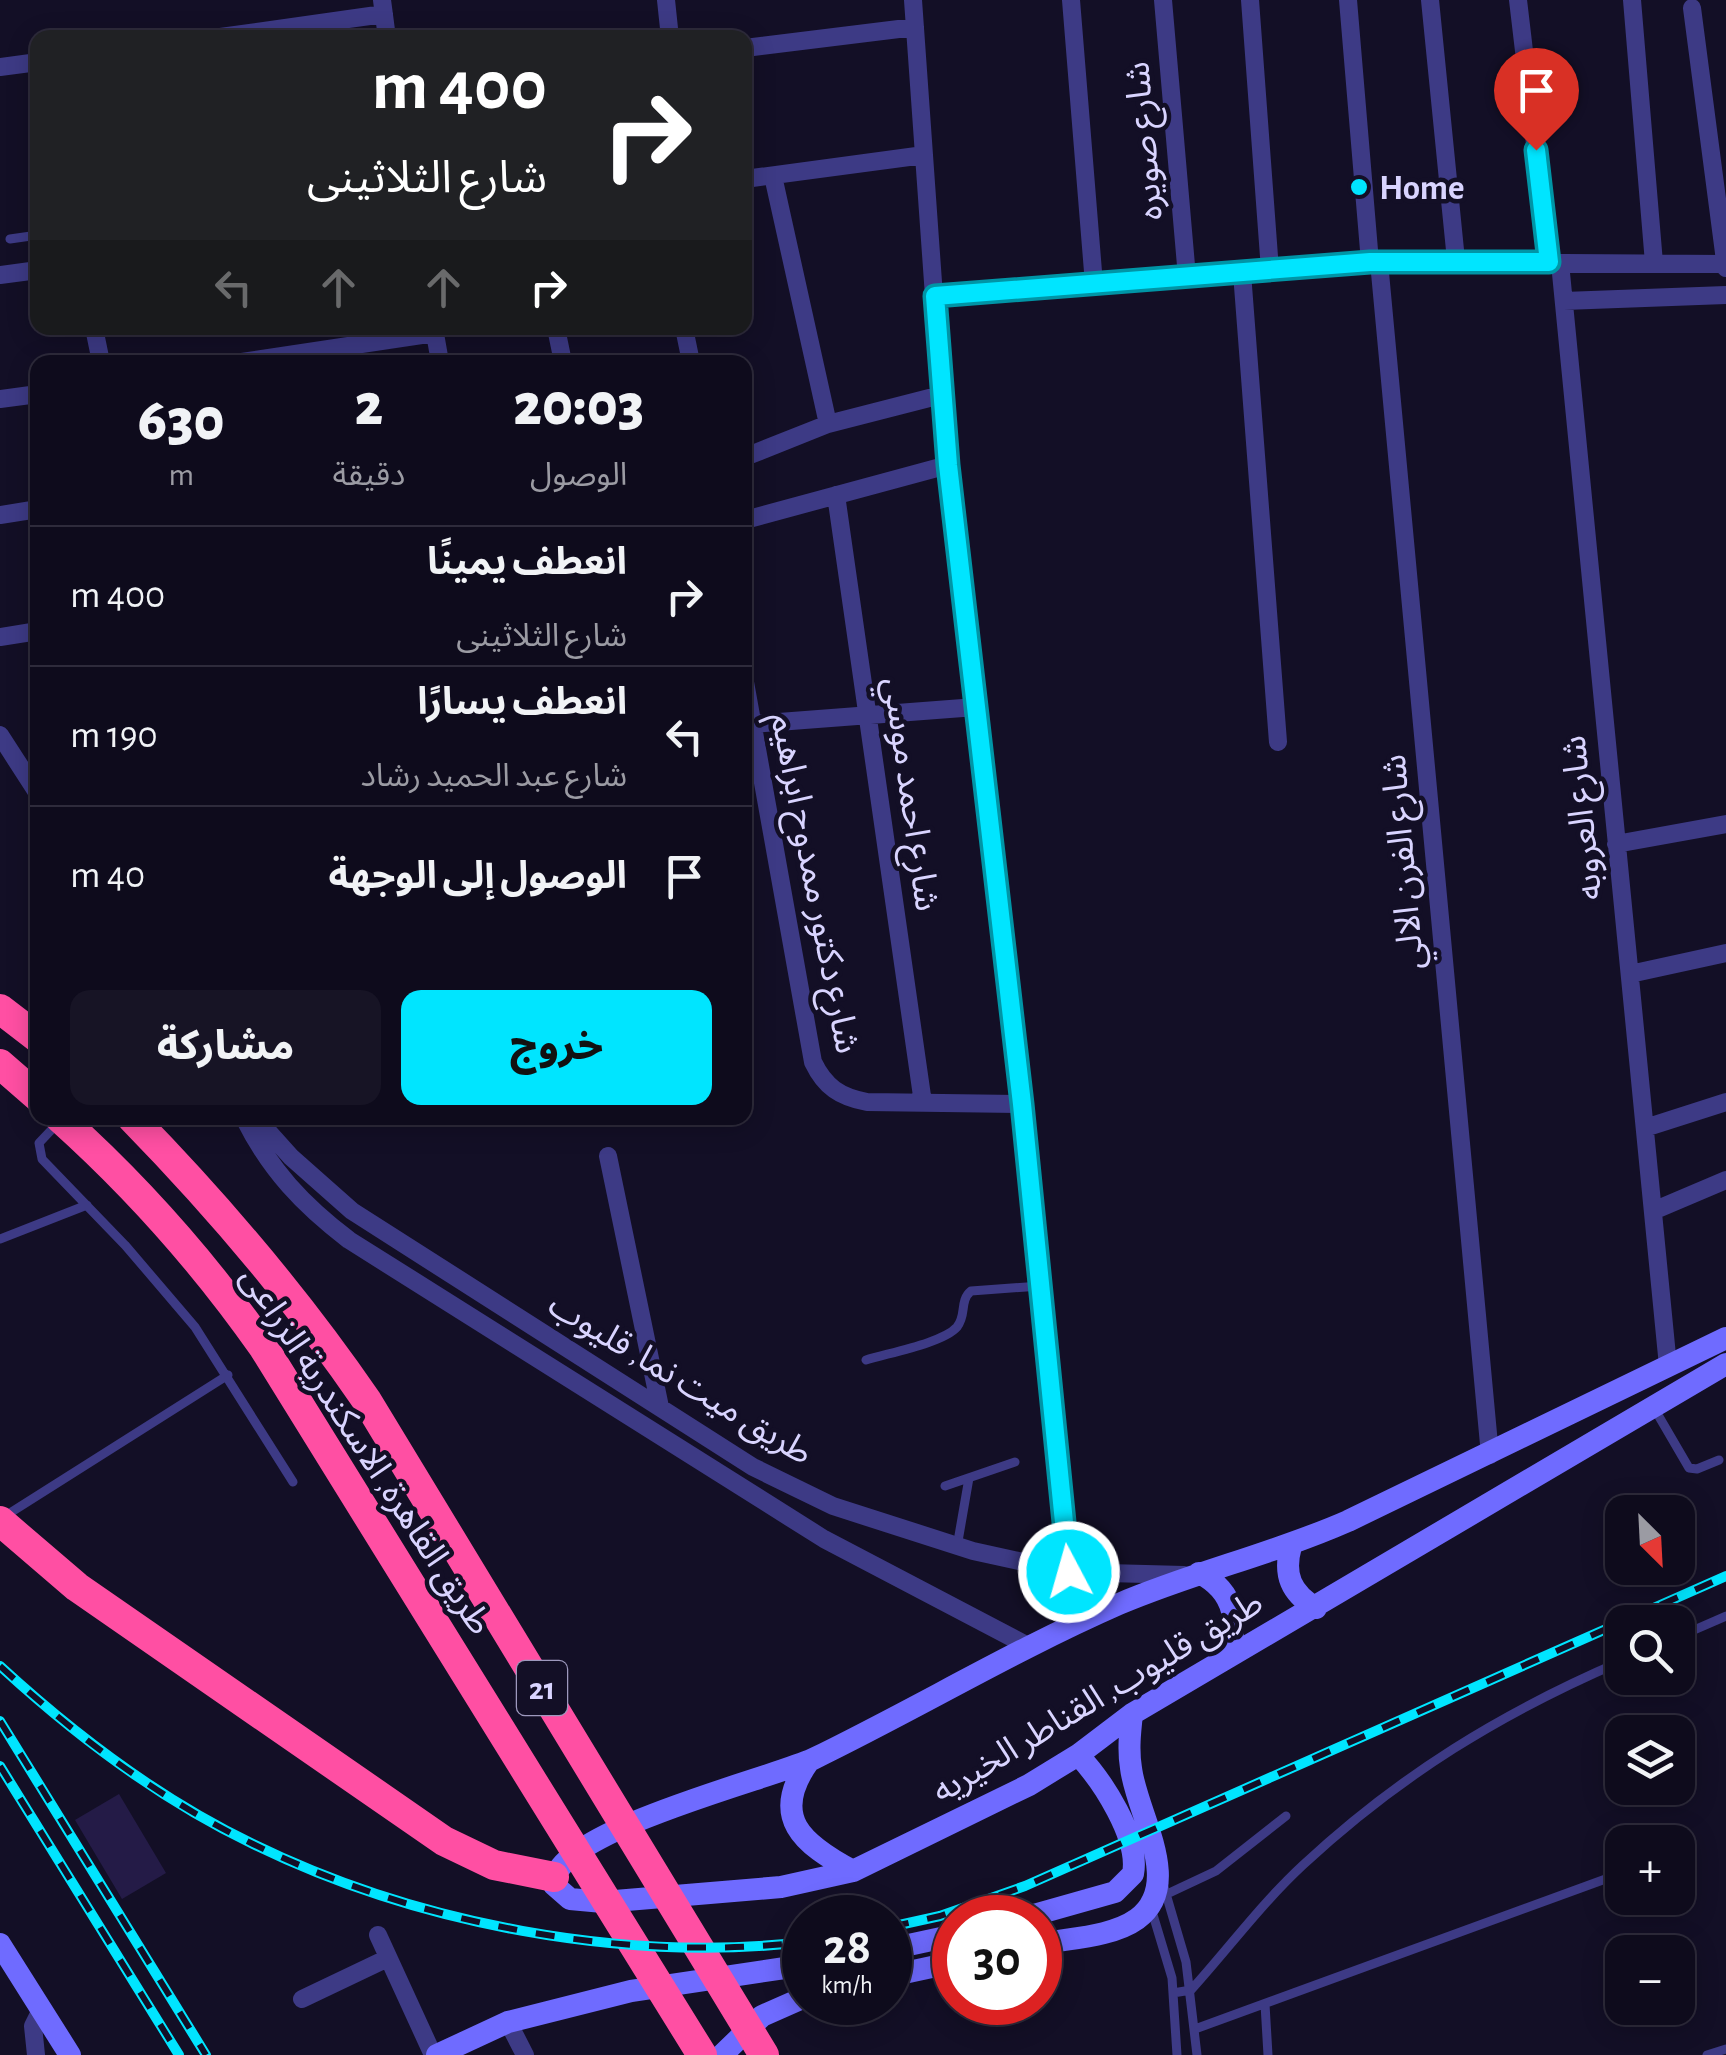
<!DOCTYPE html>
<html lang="ar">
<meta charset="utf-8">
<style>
:root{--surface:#0e0b1c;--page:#171425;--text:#f1f3f6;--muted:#9b9ba3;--line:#2e2b3b;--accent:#00e5ff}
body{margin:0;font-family:"Alegreya Sans","Noto Sans Arabic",sans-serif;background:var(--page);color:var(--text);direction:rtl;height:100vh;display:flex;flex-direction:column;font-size:38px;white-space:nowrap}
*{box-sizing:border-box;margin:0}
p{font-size:32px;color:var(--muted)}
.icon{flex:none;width:55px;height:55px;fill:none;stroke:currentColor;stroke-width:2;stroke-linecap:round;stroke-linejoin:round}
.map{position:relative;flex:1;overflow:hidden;direction:ltr}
.panel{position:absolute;left:30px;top:355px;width:722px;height:770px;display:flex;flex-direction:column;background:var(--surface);border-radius:20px;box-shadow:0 5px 25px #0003,0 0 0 2px var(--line);direction:rtl}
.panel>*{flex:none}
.banner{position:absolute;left:30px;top:30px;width:722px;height:305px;border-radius:20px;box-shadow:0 5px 25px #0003,0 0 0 2px var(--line);direction:rtl;background:#202124;color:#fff;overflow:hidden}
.needle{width:65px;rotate:156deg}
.controls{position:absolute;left:1605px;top:1495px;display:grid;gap:20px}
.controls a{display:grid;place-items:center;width:90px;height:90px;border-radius:20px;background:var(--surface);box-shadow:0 5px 25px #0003,0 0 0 2px var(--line);font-size:50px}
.speed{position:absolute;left:782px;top:1895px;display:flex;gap:20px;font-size:50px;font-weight:700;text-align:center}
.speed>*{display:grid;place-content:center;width:130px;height:130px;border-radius:50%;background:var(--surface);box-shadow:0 5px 25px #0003,0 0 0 2px var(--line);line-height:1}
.speed small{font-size:25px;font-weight:400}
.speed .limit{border:15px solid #d22;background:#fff;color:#111}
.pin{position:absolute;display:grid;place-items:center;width:85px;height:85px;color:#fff;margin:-102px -42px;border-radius:50% 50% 50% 0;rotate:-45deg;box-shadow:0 0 10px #0007}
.pin .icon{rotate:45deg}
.me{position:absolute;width:110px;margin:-55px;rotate:354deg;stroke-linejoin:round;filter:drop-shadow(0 0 8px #0008)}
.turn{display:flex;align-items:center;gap:35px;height:210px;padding:0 40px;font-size:45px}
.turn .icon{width:130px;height:130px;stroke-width:2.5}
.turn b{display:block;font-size:70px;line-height:85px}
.lanes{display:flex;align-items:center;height:95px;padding:0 40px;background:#0003;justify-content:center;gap:50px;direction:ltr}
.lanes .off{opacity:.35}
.eta{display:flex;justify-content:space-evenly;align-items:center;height:170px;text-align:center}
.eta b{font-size:60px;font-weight:800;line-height:70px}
.button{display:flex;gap:20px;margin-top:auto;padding:20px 40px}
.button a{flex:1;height:115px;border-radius:20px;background:var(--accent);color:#111;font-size:40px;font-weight:800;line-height:115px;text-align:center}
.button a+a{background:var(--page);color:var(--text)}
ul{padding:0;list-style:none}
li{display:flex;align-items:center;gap:30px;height:140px;padding:0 40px;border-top:2px solid var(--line)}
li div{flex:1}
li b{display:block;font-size:38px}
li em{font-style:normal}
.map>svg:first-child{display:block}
</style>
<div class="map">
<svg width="1726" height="2055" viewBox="0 0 1726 2055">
<rect width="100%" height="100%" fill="#130f26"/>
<!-- building -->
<path fill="#241b47" d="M119 1794 166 1873 122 1899 75 1820Z"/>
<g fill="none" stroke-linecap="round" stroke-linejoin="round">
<!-- lane -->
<path stroke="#3d3a85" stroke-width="9" d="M10 239 38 235
M56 1125 39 1143 42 1159 125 1245 195 1327 293 1482
M0 1239 87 1205
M866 1360C888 1353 943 1343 957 1327 967 1315 959 1301 971 1291L1040 1286
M1654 1408 1689 1468 1697 1469 1719 1460
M945 1486 1015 1462
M2 1518 228 1375
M957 1547 969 1478
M1678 1637 1726 1616
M1678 1853 1686 1850
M1164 1887 1186 1962 1197 2055
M1167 1894 1216 1871 1286 1816
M1151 1908 1172 1978 1177 2055
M1173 1993 1191 1990C1228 1949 1262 1903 1303 1865 1400 1775 1501 1713 1622 1661
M1265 2004 1268 2055
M1195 2029 1622 1873
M1707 2055 1726 2049"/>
<!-- street -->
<path stroke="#3d3a85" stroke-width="18" d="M382 0 387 38
M666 0 670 38
M913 0 941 395 1022 1104 1069 1572
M1071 0 1094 284
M1163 0 1187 277
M1250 0 1270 270
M1348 0 1370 262
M1430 0 1456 260
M1518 0 1549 263
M1632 0 1654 263
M1692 8 1726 268
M213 38 384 14
M745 48 915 27
M0 67 38 62
M773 176 828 424
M745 179 924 155
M1379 262 1490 1455
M1560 263 1668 1366
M1242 273 1278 742
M0 275 38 270
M935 296 1370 262 1726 264
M1564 301 1726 295
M94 328 101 362
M434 328 440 362
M556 328 563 362
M684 328 691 362
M242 362 435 333
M0 399 38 394
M745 457 828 424 941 395
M836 495 923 1103
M0 515 38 509
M745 520 948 465
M0 637 38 631
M745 682 813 1062C825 1087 840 1097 867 1102L1022 1104
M753 724 976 707
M0 735 38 794
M1616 844 1726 824
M1630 974 1726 953
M244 1118C270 1170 303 1205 349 1240L824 1539 1028 1646
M256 1118 291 1157 352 1211 753 1467 833 1506 973 1551 1069 1572 1184 1575
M1645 1128 1726 1102
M608 1156 660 1407
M1653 1211 1726 1180
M378 1935 433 2055
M302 1999 388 1958
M508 2022 525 2055
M36 2055 33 2026 41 2010"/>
<!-- secondary -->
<path stroke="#6f6bff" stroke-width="22" d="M1726 1338 1348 1521C1273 1554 1194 1572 1119 1604 1014 1650 916 1709 813 1759 770 1779 550 1832 554 1885L570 1899 603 1902 781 1887 853 1871 1029 1785 1078 1755 1132 1714 1726 1364
M1291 1546C1283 1575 1291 1593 1316 1608
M1199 1573C1235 1591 1243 1627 1222 1660
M809 1761C769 1817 802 1844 853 1871
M1023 1918 1115 1892 1133 1874C1140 1838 1102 1780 1078 1755
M0 1944 70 2055
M1040 1944C1069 1938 1112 1937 1137 1919 1185 1884 1136 1813 1131 1768 1128 1750 1130 1732 1132 1714
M890 1949 955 1935
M890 1976 955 1962
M437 2055 508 2022 631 1991 805 1965
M722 2055 762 2016 805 1997"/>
<!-- highway -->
<path stroke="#ff4fa3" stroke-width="30" d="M0 1009 38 1038
M0 1064 38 1097
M60 1118C137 1187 205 1264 264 1348L702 2055
M132 1118C219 1207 297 1299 367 1401L764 2055
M0 1521 77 1587 444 1841 494 1865 554 1877"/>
<defs>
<path id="rail" d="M0 1666C76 1736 159 1799 253 1844 417 1924 623 1963 805 1942
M0 1721 206 2055
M0 1766 179 2055
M890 1927 940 1916 1025 1886 1726 1576"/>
</defs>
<!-- rail casing -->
<use href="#rail" stroke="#00e5ff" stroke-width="10"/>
<!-- rail -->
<use href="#rail" stroke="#130f26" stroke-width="6" stroke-dasharray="19" stroke-linecap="butt"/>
</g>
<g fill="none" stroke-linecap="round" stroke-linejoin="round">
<defs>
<path id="route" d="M1069 1572 1022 1104 948 465 935 296 1370 262H1549L1536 150"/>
</defs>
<!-- route casing -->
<use href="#route" stroke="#0095a6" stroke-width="25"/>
<!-- route -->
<use href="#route" stroke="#00e5ff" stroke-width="18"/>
</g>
<!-- markers -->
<circle fill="#00e5ff" stroke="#130f26" stroke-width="4" cx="1359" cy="187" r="10"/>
<g text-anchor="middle" stroke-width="9" stroke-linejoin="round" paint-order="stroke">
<!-- shield labels -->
<rect fill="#130f26" stroke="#9e99be" stroke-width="2.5" x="517" y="1661" width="50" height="54" rx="8"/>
<g font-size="32" font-weight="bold" fill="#d9d4ff">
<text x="542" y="1699">21</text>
</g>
<!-- street labels -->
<g font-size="35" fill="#d9d4ff" stroke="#130f26">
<text transform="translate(1143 141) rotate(-95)" y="12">شارع صويره</text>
<text transform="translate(912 794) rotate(82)" y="12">شارع احمد موسي</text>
<text transform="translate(1581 818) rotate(-96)" y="12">شارع العروبه</text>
<text transform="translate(1402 862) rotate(-95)" y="12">شارع الفرن الالي</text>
<text transform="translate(816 883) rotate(79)" y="12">شارع دكتور ممدوح ابراهيم</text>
<text transform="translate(681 1378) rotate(31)" y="12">طريق ميت نما, قليوب</text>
<text transform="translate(367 1450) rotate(57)" y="12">طريق القاهرة, الاسكندرية الزراعى</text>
<text transform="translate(1097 1696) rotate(-31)" y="12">طريق قليوب, القناطر الخيريه</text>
</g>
<!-- poi labels -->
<g font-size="35" font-weight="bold" fill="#d9d4ff" stroke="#130f26" text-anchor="start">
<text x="1379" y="199">Home</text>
</g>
</g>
</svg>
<div class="controls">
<a><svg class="needle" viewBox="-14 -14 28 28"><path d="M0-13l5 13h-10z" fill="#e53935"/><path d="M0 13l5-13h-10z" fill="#9b9ba3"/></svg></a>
<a><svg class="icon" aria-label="search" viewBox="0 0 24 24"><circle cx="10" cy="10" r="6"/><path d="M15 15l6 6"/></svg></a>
<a><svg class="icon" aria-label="layers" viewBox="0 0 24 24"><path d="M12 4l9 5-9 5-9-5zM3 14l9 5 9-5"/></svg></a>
<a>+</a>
<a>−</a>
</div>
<div class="speed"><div>28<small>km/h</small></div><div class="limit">30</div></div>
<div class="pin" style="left:1536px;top:150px;background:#d93025"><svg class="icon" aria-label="arrive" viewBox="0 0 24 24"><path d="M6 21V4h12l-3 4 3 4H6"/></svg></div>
<svg class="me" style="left:1069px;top:1572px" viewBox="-20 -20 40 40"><circle r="17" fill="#00e5ff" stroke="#fff" stroke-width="3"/><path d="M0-11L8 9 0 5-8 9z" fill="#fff"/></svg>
<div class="banner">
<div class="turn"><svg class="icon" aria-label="right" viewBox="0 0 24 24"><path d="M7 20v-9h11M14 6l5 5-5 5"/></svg><div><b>400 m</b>شارع الثلاثينى</div></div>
<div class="lanes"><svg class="icon off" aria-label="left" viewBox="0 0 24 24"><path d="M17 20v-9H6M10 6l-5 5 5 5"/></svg><svg class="icon off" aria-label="ahead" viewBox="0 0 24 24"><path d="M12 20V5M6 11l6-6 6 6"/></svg><svg class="icon off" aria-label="ahead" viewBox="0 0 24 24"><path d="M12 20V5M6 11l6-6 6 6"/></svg><svg class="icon" aria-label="right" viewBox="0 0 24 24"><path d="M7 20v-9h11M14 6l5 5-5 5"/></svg></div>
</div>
<section class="panel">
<div class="eta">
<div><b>20:03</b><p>الوصول</p></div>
<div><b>2</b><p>دقيقة</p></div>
<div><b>630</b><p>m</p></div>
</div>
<ul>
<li><svg class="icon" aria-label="right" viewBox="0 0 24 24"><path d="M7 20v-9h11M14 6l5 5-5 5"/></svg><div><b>انعطف يمينًا</b><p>شارع الثلاثينى</p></div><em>400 m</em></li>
<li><svg class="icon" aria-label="left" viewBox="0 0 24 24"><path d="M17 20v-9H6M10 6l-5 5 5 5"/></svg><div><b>انعطف يسارًا</b><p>شارع عبد الحميد رشاد</p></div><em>190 m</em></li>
<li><svg class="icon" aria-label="arrive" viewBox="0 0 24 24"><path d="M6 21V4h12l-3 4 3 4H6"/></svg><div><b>الوصول إلى الوجهة</b></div><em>40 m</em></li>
</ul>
<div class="button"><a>خروج</a><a>مشاركة</a></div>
</section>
</div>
